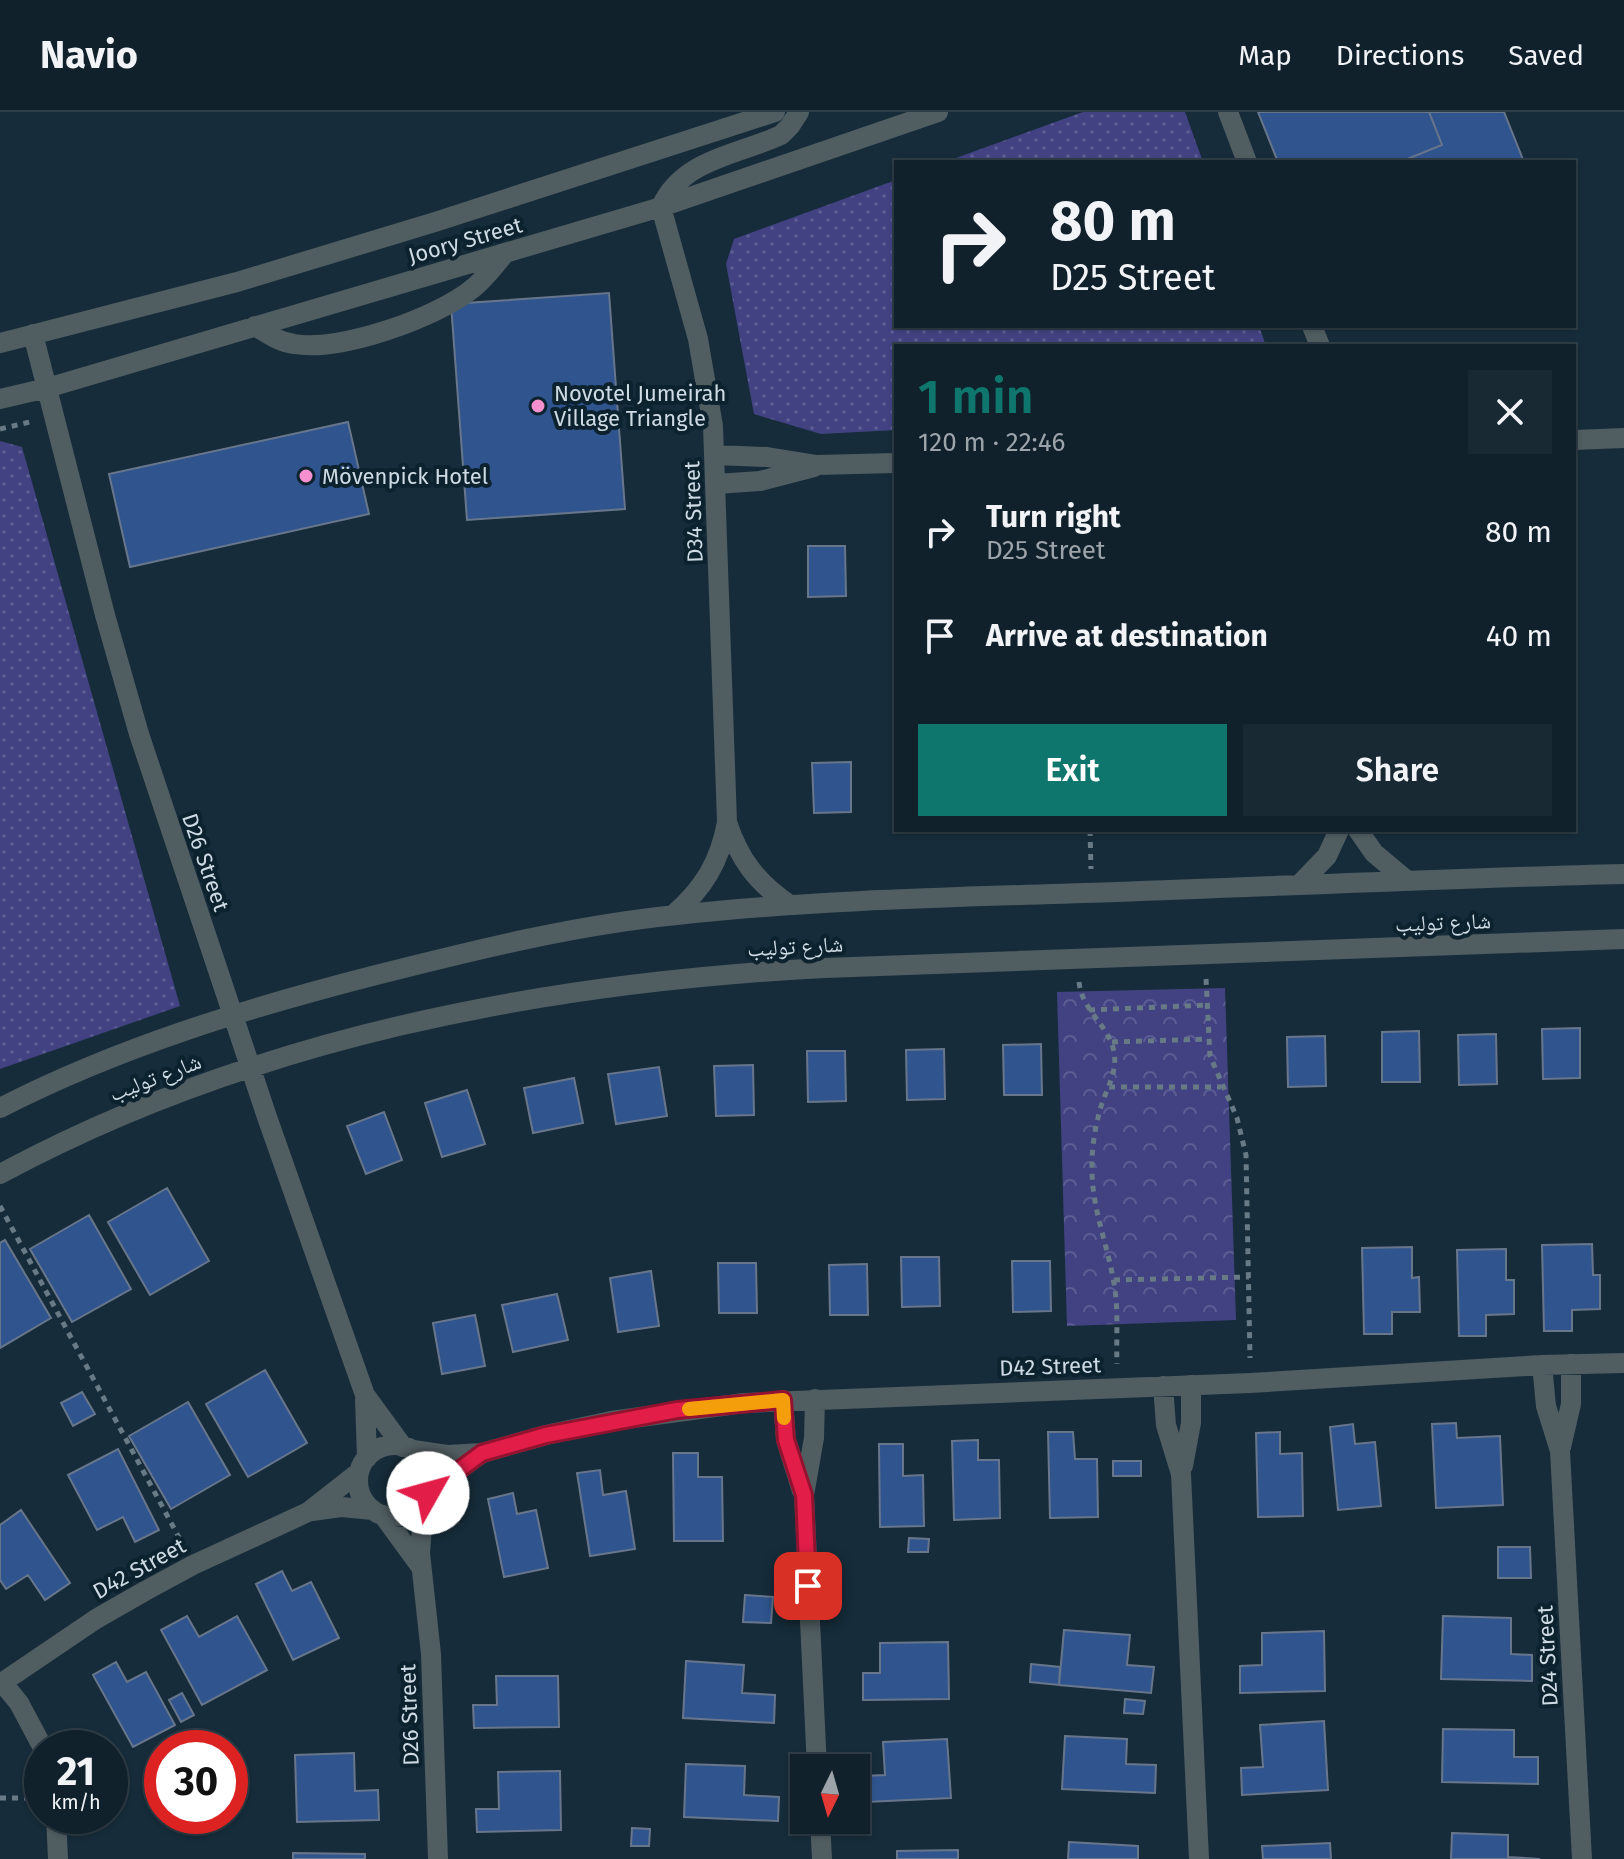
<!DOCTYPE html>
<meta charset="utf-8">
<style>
:root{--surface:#10212c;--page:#192934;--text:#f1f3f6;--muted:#9ca3a9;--line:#303e48;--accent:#0f766e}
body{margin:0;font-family:"Fira Sans","Noto Naskh Arabic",sans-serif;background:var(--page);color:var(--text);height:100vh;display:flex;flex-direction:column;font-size:30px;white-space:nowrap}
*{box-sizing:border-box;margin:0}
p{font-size:26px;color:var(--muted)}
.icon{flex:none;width:44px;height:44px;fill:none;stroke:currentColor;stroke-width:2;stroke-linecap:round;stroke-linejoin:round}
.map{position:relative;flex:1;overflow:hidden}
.details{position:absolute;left:894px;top:232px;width:682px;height:488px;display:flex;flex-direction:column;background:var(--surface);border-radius:0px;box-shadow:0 2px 6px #0004,0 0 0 2px var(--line)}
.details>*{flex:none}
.top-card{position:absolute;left:894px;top:48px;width:682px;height:168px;border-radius:0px;box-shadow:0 2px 6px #0004,0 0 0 2px var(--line);background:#10212c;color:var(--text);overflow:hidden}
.needle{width:52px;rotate:185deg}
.tools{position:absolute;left:790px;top:1642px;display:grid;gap:16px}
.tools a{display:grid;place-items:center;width:80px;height:80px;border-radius:0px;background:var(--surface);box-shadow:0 2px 6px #0004,0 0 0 2px var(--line);font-size:40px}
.speed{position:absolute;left:24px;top:1618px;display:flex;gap:16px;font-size:40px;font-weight:700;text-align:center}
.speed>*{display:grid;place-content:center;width:104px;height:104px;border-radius:50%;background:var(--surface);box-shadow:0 2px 6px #0004,0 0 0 2px var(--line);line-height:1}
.speed small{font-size:20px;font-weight:400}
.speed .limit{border:12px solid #d22;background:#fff;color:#111}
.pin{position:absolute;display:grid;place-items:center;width:68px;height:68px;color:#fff;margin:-34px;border-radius:16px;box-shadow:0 4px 12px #0006}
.me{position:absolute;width:88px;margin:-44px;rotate:52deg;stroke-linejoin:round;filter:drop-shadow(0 0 6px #0008)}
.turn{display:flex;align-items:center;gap:28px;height:168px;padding:0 24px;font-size:36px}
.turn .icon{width:104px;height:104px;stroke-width:2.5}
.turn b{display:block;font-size:56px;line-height:68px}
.round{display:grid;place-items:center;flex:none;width:84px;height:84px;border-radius:0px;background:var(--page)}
.head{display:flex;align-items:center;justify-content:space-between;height:136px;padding:0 24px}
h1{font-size:48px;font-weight:600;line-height:60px;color:var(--accent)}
.primary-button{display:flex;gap:16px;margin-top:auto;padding:16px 24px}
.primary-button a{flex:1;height:92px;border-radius:0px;background:var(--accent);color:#fff;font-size:32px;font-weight:600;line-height:92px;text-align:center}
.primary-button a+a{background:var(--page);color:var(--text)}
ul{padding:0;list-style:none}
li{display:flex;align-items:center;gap:24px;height:104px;padding:0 24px}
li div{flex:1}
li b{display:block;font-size:30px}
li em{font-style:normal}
header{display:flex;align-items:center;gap:48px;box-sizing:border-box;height:112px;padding:0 40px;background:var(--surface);border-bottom:2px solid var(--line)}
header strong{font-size:38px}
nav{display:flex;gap:44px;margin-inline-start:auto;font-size:28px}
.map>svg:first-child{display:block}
</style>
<header>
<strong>Navio</strong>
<nav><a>Map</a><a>Directions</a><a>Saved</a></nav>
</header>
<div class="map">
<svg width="1624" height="1747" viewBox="0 0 1624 1747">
<defs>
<pattern id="grass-dots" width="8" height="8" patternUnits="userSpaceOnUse" patternTransform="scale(2)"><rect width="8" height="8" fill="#424282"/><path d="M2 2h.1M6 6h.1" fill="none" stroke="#5c5d94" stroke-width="1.8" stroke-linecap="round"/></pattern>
<pattern id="park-crowns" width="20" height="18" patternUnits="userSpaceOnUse" patternTransform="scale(2)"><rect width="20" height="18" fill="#424282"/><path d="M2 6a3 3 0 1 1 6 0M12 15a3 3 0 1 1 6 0" fill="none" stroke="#5c5d94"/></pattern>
</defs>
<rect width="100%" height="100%" fill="#162c3a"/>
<!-- grass -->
<path fill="url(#grass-dots)" d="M1083 0H1185L1203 50H945Z
M896 68V214H1259L1266 234H896V318L821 322 754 302 726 152 734 127Z
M0 329 22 335 180 894 0 957Z"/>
<!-- park -->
<path fill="url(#park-crowns)" d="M1225 876 1236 1208 1067 1214 1057 880Z"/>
<!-- building -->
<path fill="#2f548e" stroke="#68768b" stroke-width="2" d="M1258 0H1429L1442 33 1400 50H1278Z
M1258 0H1504L1524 50H1278Z
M609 181 625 397 467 408 451 192Z
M348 310 369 402 130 455 109 362Z
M808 434H845L846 484 808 485Z
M851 650V700L814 701 812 651Z
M1580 916V966L1543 967 1542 917Z
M1419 919 1420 970H1382V920Z
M1496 922 1497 972 1459 973 1458 923Z
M1325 924 1326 974 1288 975 1287 925Z
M1041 932 1042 983H1004L1003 933Z
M944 937 945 987 907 988 906 938Z
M807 939H845L846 989 808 990Z
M753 953 754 1003 716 1004 714 954Z
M659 955 667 1004 616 1012 608 962Z
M574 966 583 1011 533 1021 524 976Z
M467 978 485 1032 442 1045 425 991Z
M384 1000 402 1048 366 1062 347 1014Z
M167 1076 209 1149 150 1183 108 1110Z
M89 1103 131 1177 72 1210 30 1137Z
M5 1128 51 1206 0 1236V1131Z
M1592 1132 1593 1163H1600V1197L1572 1198V1219H1544L1542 1133Z
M1412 1135V1166L1419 1165 1420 1200H1392V1222H1364L1362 1136Z
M1506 1137V1168H1514V1202L1486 1203V1224H1459L1457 1138Z
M901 1145H939L940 1194 902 1195Z
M1012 1149H1050L1051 1199 1013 1200Z
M718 1151H756L757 1201H719Z
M867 1152 868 1203H830L829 1153Z
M651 1159 659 1214 618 1220 610 1166Z
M557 1182 568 1228 513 1240 502 1193Z
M475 1203 485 1254 442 1262 433 1211Z
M265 1258 307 1331 248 1365 206 1292Z
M82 1280 95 1302 73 1314 61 1291Z
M188 1290 230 1363 171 1397 129 1324Z
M1456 1311 1457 1326 1500 1324 1503 1393 1436 1396 1432 1312Z
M1353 1312 1355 1332 1375 1330 1381 1394 1338 1398 1330 1315Z
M1048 1320H1073L1075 1347H1097L1098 1405 1050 1406Z
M1280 1320V1342L1302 1341 1303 1404 1258 1405 1256 1321Z
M978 1328V1348H999L1000 1406 954 1408 952 1329Z
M879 1332H903V1364L923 1363 924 1414 880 1415Z
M118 1337 159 1418 135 1430 123 1405 97 1418 68 1363Z
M673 1341H698V1365H722L723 1429H674Z
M1113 1349H1141V1364H1113Z
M600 1358 603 1383 626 1379 635 1437 590 1444 577 1361Z
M513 1381 517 1402 536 1398 548 1456 504 1465 488 1387Z
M21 1398 70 1471 45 1488 28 1463 6 1477 0 1468V1413Z
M909 1426 929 1427 928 1440H908Z
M1498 1435H1530L1531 1466H1498Z
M282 1459 292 1479 311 1470 339 1526 293 1548 256 1472Z
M745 1483 773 1485 771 1511 743 1510Z
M187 1504 199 1525 237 1504 267 1558 202 1593 161 1518Z
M1443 1504 1511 1506V1542L1532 1543V1569L1441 1567Z
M1064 1518 1130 1523 1127 1553 1154 1555 1151 1581 1059 1573Z
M1324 1519 1325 1579 1240 1581V1554L1262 1553V1521Z
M948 1530 949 1587 863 1588V1561H880V1531Z
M686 1549 744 1553 742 1581 775 1583 774 1611 683 1606Z
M116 1550 127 1570 146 1560 175 1613 133 1635 93 1563Z
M1031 1552 1060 1555 1059 1573 1030 1570Z
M496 1564H558L559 1615 474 1616 473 1593H497Z
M182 1581 194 1603 181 1610 169 1588Z
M1125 1587 1145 1589 1143 1602 1124 1601Z
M1324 1609 1328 1678 1242 1683 1241 1656 1263 1655 1260 1613Z
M1443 1617 1514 1618V1645H1538V1672L1442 1670Z
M1065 1624 1127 1627 1126 1652 1156 1653 1155 1681 1062 1677Z
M947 1627 951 1686 866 1690 864 1664 885 1663 883 1630Z
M354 1641 355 1679 378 1678 379 1708 297 1710 295 1643Z
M686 1652 745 1654 744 1683 779 1685 778 1709 684 1705Z
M560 1659 561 1718 477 1720 476 1697H499L498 1660Z
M632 1716 650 1717 649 1734H631Z
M1452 1721 1508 1723V1745L1540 1747H1451Z
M1069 1730 1138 1734V1747H1068Z
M1330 1731 1331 1747H1263L1262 1734Z
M958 1738V1747H897V1739Z
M293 1741 365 1742V1747H293Z"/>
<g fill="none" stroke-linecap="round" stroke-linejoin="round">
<!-- path -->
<path stroke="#687a85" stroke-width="5" stroke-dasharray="6 6" stroke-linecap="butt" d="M0 317 30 310
M1090 718 1091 757
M1206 867 1210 944 1237 1006 1246 1043 1250 1246
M1079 870C1082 899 1109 913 1114 940 1118 961 1105 979 1100 998 1095 1016 1092 1034 1092 1053 1091 1093 1106 1128 1113 1166 1119 1194 1116 1224 1117 1252
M1089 898 1206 893
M1112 930 1208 927
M1109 975H1221
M0 1094 182 1431
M1114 1168 1249 1165
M0 1686H37"/>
<!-- minor -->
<path stroke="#505d61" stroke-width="20" d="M1228 0 1247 50
M255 214C268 222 279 230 294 232 340 240 436 206 472 177 485 167 495 153 505 141
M1312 214 1320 234
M33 222 105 503 139 622 267 1005 365 1283 403 1335
M0 231 237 170 435 110 775 0
M0 287 47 276 661 95 938 0
M1574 328 1624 326
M715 343 767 345 817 353 896 351
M716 372 760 369 814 355
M727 710C739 747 757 771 790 793
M1358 718 1374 741 1405 767
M1299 773 1327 744 1339 718
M673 803C703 777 720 750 727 710L713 314 698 227 661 95C682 47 738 43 781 23L790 14 799 0
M0 996C119 935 247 896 376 863 475 838 575 813 677 803 823 787 970 785 1117 780 1286 774 1455 766 1624 762
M0 1062C253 926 540 871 825 856L1624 827
M1542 1253 1546 1294 1560 1339 1582 1747
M1163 1274 1166 1313 1181 1362 1199 1747
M365 1287 367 1346
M815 1287 814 1326 804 1383 817 1656
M783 1288 786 1328 802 1379
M358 1369a36 36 0 1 1 72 0a36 36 0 1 1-72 0Z
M1561 1335 1571 1292V1252
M413 1338 447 1343 482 1341 546 1323 611 1309 744 1291 1250 1271 1542 1253 1624 1251
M1183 1354 1191 1311V1273
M428 1381 482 1341
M424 1389 420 1441 431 1542 438 1747
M312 1399 341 1395 373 1398
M383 1403 421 1455
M2 1570 19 1591 43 1636
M0 1572 96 1507 145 1479 193 1453 308 1400 359 1360
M56 1704 58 1747
M820 1708 822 1747"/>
</g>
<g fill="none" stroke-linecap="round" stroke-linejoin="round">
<defs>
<path id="route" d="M428 1381 482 1341 546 1323 677 1298 783 1288 786 1328 804 1383 808 1474"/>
</defs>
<!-- route casing -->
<use href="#route" stroke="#92132f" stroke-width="20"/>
<!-- route -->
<use href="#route" stroke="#e11d48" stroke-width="14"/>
<!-- slow -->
<path stroke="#f59e0b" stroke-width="14" d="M689 1297 783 1288 784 1306"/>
</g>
<!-- markers -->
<g fill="#f790ce" stroke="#0c222f" stroke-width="3">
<circle cx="538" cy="294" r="8"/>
<circle cx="306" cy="364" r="8"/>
</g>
<g text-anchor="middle" stroke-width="8" stroke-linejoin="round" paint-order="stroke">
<!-- street labels -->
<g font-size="22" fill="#cedbe4" stroke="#0c222f">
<text transform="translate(465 128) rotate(-16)" y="8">Joory Street</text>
<text transform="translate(693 400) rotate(-92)" y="8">D34 Street</text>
<text transform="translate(206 750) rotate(71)" y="8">D26 Street</text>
<text transform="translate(1443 810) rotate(-2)" y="8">شارع توليب</text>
<text transform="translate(795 834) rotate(-3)" y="8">شارع توليب</text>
<text transform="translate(155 965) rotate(-21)" y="8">شارع توليب</text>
<text transform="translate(1050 1254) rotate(-2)" y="8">D42 Street</text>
<text transform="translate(139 1456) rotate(-29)" y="8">D42 Street</text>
<text transform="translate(1547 1544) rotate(-93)" y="8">D24 Street</text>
<text transform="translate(409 1603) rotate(-92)" y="8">D26 Street</text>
</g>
<!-- poi labels -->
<g font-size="22" fill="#cedbe4" stroke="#0c222f" text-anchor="start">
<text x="554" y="289">Novotel Jumeirah<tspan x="554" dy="25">Village Triangle</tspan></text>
<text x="322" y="372">Mövenpick Hotel</text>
</g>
</g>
</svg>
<div class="tools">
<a><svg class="needle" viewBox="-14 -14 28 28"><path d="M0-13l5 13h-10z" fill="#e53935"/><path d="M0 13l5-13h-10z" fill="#9ca3a9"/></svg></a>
</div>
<div class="speed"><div>21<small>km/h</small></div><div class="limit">30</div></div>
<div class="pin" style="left:808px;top:1474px;background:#d93025"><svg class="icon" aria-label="arrive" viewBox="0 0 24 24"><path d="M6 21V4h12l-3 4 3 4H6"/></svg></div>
<svg class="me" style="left:428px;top:1381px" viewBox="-20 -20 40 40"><circle r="19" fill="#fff"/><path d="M0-13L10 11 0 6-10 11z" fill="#e11d48"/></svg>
<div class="top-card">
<div class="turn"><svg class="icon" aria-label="right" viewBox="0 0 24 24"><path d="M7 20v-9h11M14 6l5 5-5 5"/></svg><div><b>80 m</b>D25 Street</div></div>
</div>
<section class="details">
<div class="head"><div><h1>1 min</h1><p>120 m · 22:46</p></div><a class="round"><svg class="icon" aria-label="close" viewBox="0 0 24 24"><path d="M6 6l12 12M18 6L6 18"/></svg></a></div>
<ul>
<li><svg class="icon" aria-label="right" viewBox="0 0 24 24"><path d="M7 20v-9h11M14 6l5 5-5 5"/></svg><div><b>Turn right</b><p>D25 Street</p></div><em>80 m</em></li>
<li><svg class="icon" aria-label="arrive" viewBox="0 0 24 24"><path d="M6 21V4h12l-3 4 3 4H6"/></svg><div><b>Arrive at destination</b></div><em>40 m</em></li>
</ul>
<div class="primary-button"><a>Exit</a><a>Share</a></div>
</section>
</div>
